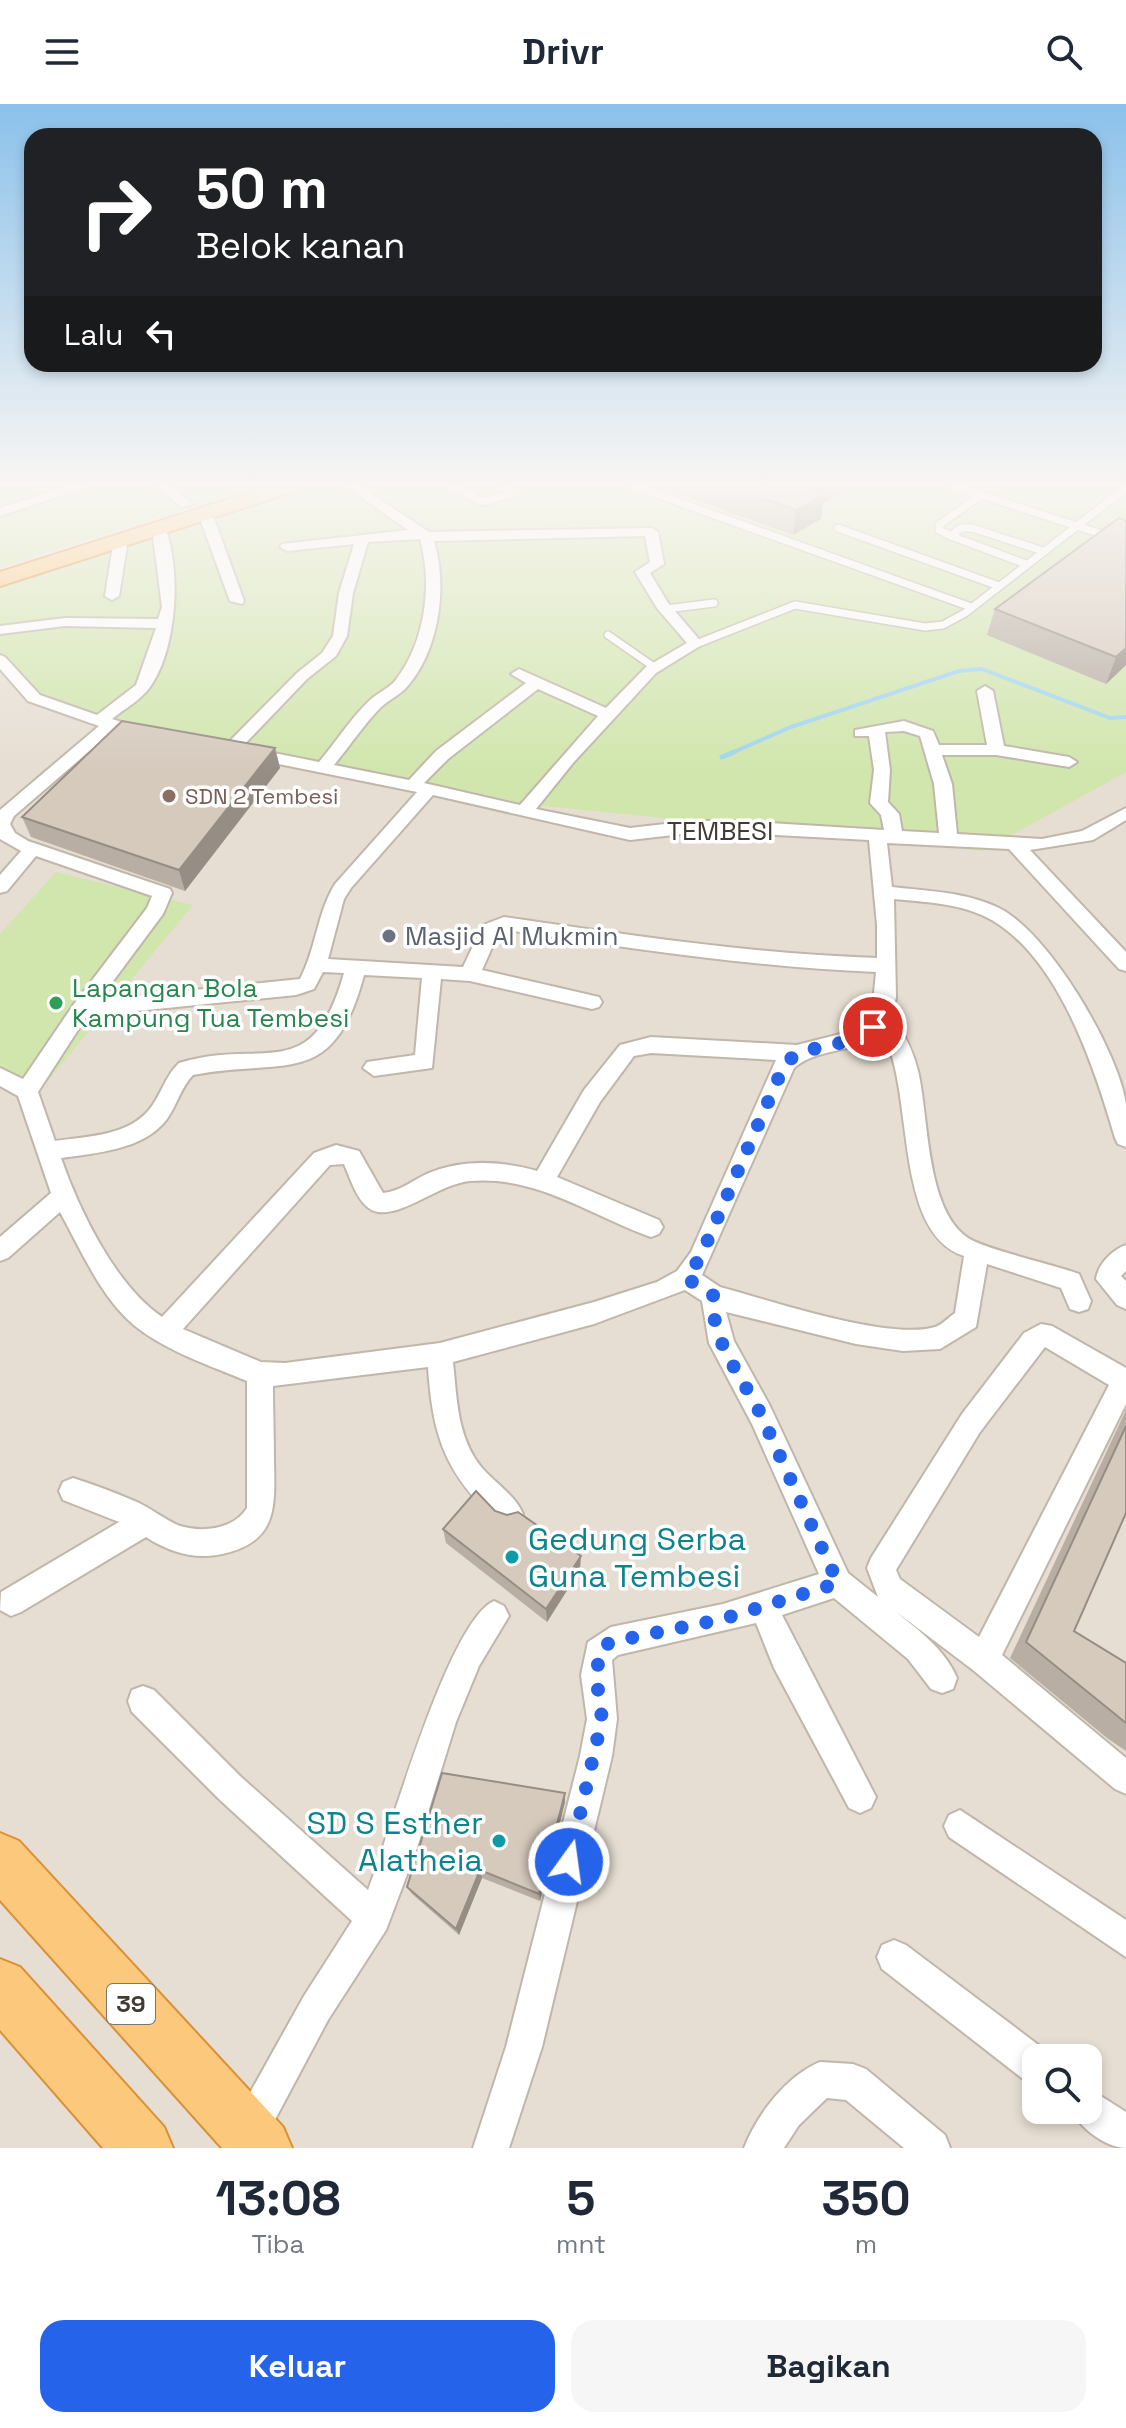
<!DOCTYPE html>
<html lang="id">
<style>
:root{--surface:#fff;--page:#f6f6f7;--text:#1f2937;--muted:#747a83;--accent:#2563eb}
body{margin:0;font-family:"Space Grotesk",sans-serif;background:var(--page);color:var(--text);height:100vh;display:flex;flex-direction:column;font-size:30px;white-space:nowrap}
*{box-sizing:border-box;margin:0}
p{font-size:26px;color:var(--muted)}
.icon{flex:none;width:44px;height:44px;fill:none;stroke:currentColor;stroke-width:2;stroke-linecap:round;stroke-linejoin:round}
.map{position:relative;height:2044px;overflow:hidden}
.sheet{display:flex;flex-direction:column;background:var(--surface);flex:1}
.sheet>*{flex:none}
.top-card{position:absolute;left:24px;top:24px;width:1078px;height:244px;border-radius:24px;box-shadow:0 4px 12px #0003;background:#202124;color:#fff;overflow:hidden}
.tools{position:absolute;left:1022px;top:1940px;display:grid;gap:16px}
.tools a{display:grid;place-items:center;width:80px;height:80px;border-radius:16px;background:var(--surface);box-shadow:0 4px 12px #0003;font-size:40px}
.pin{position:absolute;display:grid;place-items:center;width:68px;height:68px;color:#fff;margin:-34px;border:4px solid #fff;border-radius:50%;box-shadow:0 2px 8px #0007}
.me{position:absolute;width:88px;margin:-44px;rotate:14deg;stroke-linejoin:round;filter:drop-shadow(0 0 6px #0008)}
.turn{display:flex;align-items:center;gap:28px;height:168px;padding:0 40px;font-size:36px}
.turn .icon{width:104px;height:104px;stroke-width:2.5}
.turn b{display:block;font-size:56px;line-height:68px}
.then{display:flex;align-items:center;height:76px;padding:0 40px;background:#0003;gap:16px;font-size:30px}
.eta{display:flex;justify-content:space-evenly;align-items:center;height:136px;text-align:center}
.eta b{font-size:48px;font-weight:700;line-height:56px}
.cta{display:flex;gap:16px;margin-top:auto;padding:16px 40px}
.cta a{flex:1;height:92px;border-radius:24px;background:var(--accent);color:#fff;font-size:32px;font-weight:700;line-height:92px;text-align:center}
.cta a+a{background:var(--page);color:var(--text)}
header{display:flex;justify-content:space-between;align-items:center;height:104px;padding:0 40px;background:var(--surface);font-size:36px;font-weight:700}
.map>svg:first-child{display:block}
</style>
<header><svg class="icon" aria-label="menu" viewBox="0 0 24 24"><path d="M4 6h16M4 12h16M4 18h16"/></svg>Drivr<svg class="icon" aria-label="search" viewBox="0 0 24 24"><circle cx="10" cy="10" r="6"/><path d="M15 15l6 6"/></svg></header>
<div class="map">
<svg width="1126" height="2044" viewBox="0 0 1126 2044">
<rect width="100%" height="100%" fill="#f2ece4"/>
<!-- residential -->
<path fill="#e6ded2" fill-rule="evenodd" d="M0 382H1126V2044H0ZM1036 1954H1088V2006H1036Z"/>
<!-- green -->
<path fill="#d1e6ad" d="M0 382H258L0 463Z
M305 382H1126V668L983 747 429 690 115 623 36 594 0 549V479Z
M56 768 193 801 42 984 0 968V830Z"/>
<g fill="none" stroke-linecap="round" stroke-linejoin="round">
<!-- stream-far1 -->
<path stroke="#a0d5ef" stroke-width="4" d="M729 650 791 623 959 567 982 565 1110 614 1126 613"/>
<!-- stream -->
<path stroke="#a0d5ef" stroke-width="5" d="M722 653 734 648"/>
<defs>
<path id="service" d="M453 382 483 398 510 390 505 382
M634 382 971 503
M954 382 1126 438
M838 424 999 482
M951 432 939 426V421L981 391
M1026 460 951 432 961 424H972L1043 447
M666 505 714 499
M608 531 654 563
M696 540 795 501 925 523 943 521 965 509 1126 384"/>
<path id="minor" d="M69 382H89L0 412V404Z
M154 382H169L193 400 182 403Z
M345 382H360L429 428 651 424 658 428 664 460 650 469 668 499 703 540 656 569 573 659 536 705 630 724 691 717H736L884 726 881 711 870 699 874 666 869 632H855V626L904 617 933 627 939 641H987L977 587 985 582 993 587 1004 642 1069 653 1077 658 1069 663 996 651H942L952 680 957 730 1042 735 1082 727 1126 704V716L1093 736 1030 746 1126 848V867L1119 865 1009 745 887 739 892 783C928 787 966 788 999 804 1049 829 1118 946 1126 1000 1126 1013 1126 1029 1126 1043L1118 1040 1115 1034C1094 962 1057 847 984 812 956 799 924 798 894 795L896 893 892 912C904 929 913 946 918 967 929 1012 925 1105 968 1134 987 1146 1052 1160 1079 1170L1091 1197 1088 1205 1079 1208 1070 1205 1061 1184 987 1160 976 1223 940 1245 903 1247 856 1240 726 1208 734 1237 770 1302 848 1469 878 1493 867 1464 871 1454 962 1310 1024 1229 1041 1220 1052 1222 1126 1264V1300L1002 1551 1126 1654V1690L1115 1685 973 1566 895 1507C918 1526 945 1545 957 1574L953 1585 942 1589 931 1585 908 1555 834 1494 782 1511 876 1693 871 1704 860 1709 849 1704 774 1564 756 1519 618 1551 612 1556 617 1615 612 1652 542 1943 509 2044H473L506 1943 580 1652 587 1615 581 1571 588 1538 611 1523 723 1500 819 1470 752 1320 709 1239 702 1197 685 1186 594 1220 453 1258C457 1295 457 1334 482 1364 495 1379 515 1391 523 1410L519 1420 509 1423 499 1420C446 1369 433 1336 428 1263L273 1282C273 1307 274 1331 274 1356 275 1403 278 1438 222 1450 194 1456 169 1448 146 1433L21 1508 11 1512 0 1506 1 1488 119 1418 63 1396 59 1387 63 1378 73 1374C95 1381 116 1389 137 1398 152 1405 165 1416 180 1422 203 1429 234 1425 247 1404V1277C211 1262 166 1247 135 1222 101 1194 81 1146 60 1108L8 1154 0 1157V1133L51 1089 18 992 0 982V964L23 975 74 900 147 804 152 792 36 752 7 787 0 789V771L21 747 0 735V706L99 622 28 597 0 565V551L5 553 40 591 97 611 136 581 156 524 65 522 0 530V522L65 514 158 515 162 503 152 424 164 421C182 464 177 545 150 583 141 596 124 605 112 615L152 628 144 633 115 625 14 712 10 720 15 729 28 737 170 785 172 789 163 810 99 896 300 875C316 845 317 809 335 780L417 688 249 654 241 649 249 644 319 658C336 638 351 614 370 596 378 589 389 584 395 577 425 539 433 481 420 435L368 438 353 489 347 532 336 552 307 575 236 649 230 650 222 645 297 569 322 549 333 532 339 489 354 440 287 447 280 443 282 440 408 426ZM645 432 650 458 635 468 657 504 687 539 646 563 606 604 519 565 511 570 526 579 436 647 409 676 334 661C350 642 364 620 381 603 389 596 399 591 406 584 439 547 448 483 434 437ZM538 585 598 612 520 701 424 679 448 655ZM904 627 920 632 934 680 939 729 902 727 899 710 888 698 890 666 885 628ZM433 691 630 736 691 729H736L869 736 877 821V854C751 850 628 831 504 813L483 821 463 863 328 855 344 795 351 784ZM506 826C630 844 752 863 876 868L872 909 856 926 797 941 651 933 620 941 584 986 537 1067C502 1057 463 1055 429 1069 414 1075 400 1088 383 1089L359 1047 336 1041 314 1049 162 1213C115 1181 79 1106 61 1054 96 1049 144 1046 167 1015 177 1001 181 983 193 971 286 953 333 987 364 871L422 874 415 951 367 958 363 964 374 972 432 964 441 875 470 877 592 905 599 903 602 898 599 893 482 866 498 830ZM323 868 344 869C312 984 263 933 179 959 166 971 162 988 152 1002 131 1032 89 1032 55 1037L38 988 87 912 296 891 314 885ZM881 926C916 983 891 1128 964 1152L955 1209C949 1213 942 1221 935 1223 889 1237 769 1196 720 1183L702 1171 794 964C819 942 858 951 881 926ZM651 949 776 956 691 1148 677 1167 657 1178 594 1198 440 1239 285 1259 261 1258 183 1225 330 1061 344 1060C351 1076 359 1105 378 1108 404 1112 439 1080 470 1077 536 1071 592 1112 651 1133L659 1130 663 1123 659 1116 557 1073 600 998 634 952ZM1045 1243 1109 1281 979 1533 900 1475 896 1466 980 1328Z
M205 405 212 409 244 497 242 500 230 497 198 409Z
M121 431 128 435 119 492 112 496 105 492 114 435Z
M1126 1141V1167L1121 1172 1126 1177V1205L1117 1201 1096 1175C1098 1160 1112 1146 1126 1141Z
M494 1497 504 1502 509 1512 479 1562 456 1618 417 1744 386 1826 328 1916 262 2040 252 2044 236 2040 231 2027 236 2014 304 1892 352 1817 219 1695 132 1608 128 1597 132 1586 143 1582 154 1586 241 1673 368 1786C389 1733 448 1517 494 1497Z
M960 1706 1126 1816V1853L949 1733 944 1722 949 1711Z
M894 1836 906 1841 1049 1949 1051 1954H1036V1980L1023 1975 882 1865 877 1853 882 1841Z
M820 1958 853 1960 866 1965 945 2031 950 2044H904L846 1996 827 1994 799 2021 784 2044H744C757 2011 786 1972 820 1958Z
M1088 1984 1126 2008V2044C1107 2044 1079 2024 1072 2006H1088Z"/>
<path id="trunk" d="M270 382H302L299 386 0 482V468Z
M0 1729 19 1737 283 2023 292 2044H222L0 1796Z
M0 1855 20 1863 164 2023 173 2044H103L0 1926Z"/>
</defs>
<!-- service casing -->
<use href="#service" stroke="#c0b6aa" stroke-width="10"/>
<!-- minor casing -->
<use href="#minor" stroke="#c0b6aa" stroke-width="4"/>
<!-- trunk casing -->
<use href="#trunk" stroke="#db8f35" stroke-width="4"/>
<!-- service -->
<use href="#service" stroke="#fff" stroke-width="7"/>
<!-- minor -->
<use href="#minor" fill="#fff" fill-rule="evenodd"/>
<!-- trunk -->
<use href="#trunk" fill="#fcc97c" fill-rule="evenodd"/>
</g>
<!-- wall -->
<path fill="#b8aea3" d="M657 382H850L823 400 821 415 793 431Z
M1126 417V561L1106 580 987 531 995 505Z
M275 644 280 664 185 787 31 733 22 713Z
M1126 1306V1409L1074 1527 1126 1559V1647L1107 1634 1010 1554Z
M495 1407 580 1466 547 1518 446 1439 443 1425Z
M565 1689V1698L540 1797 482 1774 459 1831 412 1790 407 1783Z"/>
<!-- shaded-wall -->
<path fill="#968d84" d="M816 382H850L823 400 821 415 793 431 796 406 812 385Z
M1126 544V561L1106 580 1116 553Z
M275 644 280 664 185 787 179 766Z
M581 1452 580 1466 547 1518 546 1505Z
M565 1689V1698L540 1797 539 1790Z
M480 1766 482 1774 459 1831 456 1825Z"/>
<!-- building -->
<path fill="#d6cabd" stroke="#968d84" stroke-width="2" d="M729 382H816L812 385 825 390 796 406Z
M1119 414 1126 417V544L1116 553 995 505Z
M122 617 275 644 179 766 22 713Z
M1126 1322V1409L1074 1527 1126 1559V1619L1026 1538Z
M476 1387 495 1407 507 1411 518 1408 581 1452 546 1505 443 1425Z
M442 1669 565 1689 539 1790 480 1766 456 1825 407 1783Z"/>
<!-- sky -->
<linearGradient id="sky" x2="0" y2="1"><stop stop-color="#8bc1eb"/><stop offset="0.57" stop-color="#f9f6f3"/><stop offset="1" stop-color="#f9f6f3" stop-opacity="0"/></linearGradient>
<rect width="1126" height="668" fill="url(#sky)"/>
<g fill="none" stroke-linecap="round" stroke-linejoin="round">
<!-- route -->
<path stroke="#2563eb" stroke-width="14" stroke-dasharray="0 25.2" d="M569 1758 602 1615 596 1571 601 1544 611 1538 723 1515 838 1479C812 1423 787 1367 761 1311 744 1275 708 1234 714 1192L686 1174 700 1154 785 959C811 937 848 946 873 923"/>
</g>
<!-- markers -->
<circle fill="#8d6e63" stroke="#fff" stroke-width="3" cx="169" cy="692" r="8"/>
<circle fill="#6b7280" stroke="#fff" stroke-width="3" cx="389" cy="832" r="8"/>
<circle fill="#2e9e5b" stroke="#fff" stroke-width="3" cx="56" cy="899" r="8"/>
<g fill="#0f9aa8" stroke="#fff" stroke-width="3">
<circle cx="512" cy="1453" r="8"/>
<circle cx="499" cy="1737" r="8"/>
</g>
<g text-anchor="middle" stroke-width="7" stroke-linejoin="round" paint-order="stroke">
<!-- far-education labels -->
<g font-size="22" fill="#785e54" stroke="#fff" text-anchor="start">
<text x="185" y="700">SDN 2 Tembesi</text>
</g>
<!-- shield labels -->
<rect fill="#fff" stroke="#7c7671" stroke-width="2" x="107" y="1880" width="48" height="40" rx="6"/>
<g font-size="24" font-weight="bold" fill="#443c34">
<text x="131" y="1908">39</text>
</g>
<!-- street labels -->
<g font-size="26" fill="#443c34" stroke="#fff">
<text x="720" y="736">TEMBESI</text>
</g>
<!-- worship labels -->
<g font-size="26" fill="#5b616d" stroke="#fff" text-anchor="start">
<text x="405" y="841">Masjid Al Mukmin</text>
</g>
<!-- leisure labels -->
<g font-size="26" fill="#27864d" stroke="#fff" text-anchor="start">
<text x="72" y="893">Lapangan Bola<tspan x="72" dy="30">Kampung Tua Tembesi</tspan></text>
</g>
<!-- near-culture labels -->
<g font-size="32" fill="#0d838f" stroke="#fff" text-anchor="start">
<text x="528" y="1446">Gedung Serba<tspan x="528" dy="37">Guna Tembesi</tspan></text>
<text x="483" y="1730" text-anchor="end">SD S Esther<tspan x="483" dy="37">Alatheia</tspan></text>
</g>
</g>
</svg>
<div class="tools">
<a><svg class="icon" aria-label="search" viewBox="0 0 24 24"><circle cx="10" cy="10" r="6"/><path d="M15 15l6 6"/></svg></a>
</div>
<div class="pin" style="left:873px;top:923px;background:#d93025"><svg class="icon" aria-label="arrive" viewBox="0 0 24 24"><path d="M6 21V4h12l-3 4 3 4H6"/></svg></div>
<svg class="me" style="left:569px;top:1758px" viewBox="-20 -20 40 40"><circle r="17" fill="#2563eb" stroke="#fff" stroke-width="3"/><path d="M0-11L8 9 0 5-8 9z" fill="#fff"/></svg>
<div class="top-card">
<div class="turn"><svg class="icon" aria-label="right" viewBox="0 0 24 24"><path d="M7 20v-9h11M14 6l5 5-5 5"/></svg><div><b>50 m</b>Belok kanan</div></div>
<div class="then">Lalu<svg class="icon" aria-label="left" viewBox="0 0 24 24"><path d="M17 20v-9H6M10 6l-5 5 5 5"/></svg></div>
</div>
</div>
<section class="sheet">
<div class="eta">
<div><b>13:08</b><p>Tiba</p></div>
<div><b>5</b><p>mnt</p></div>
<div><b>350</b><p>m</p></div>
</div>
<div class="cta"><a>Keluar</a><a>Bagikan</a></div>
</section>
